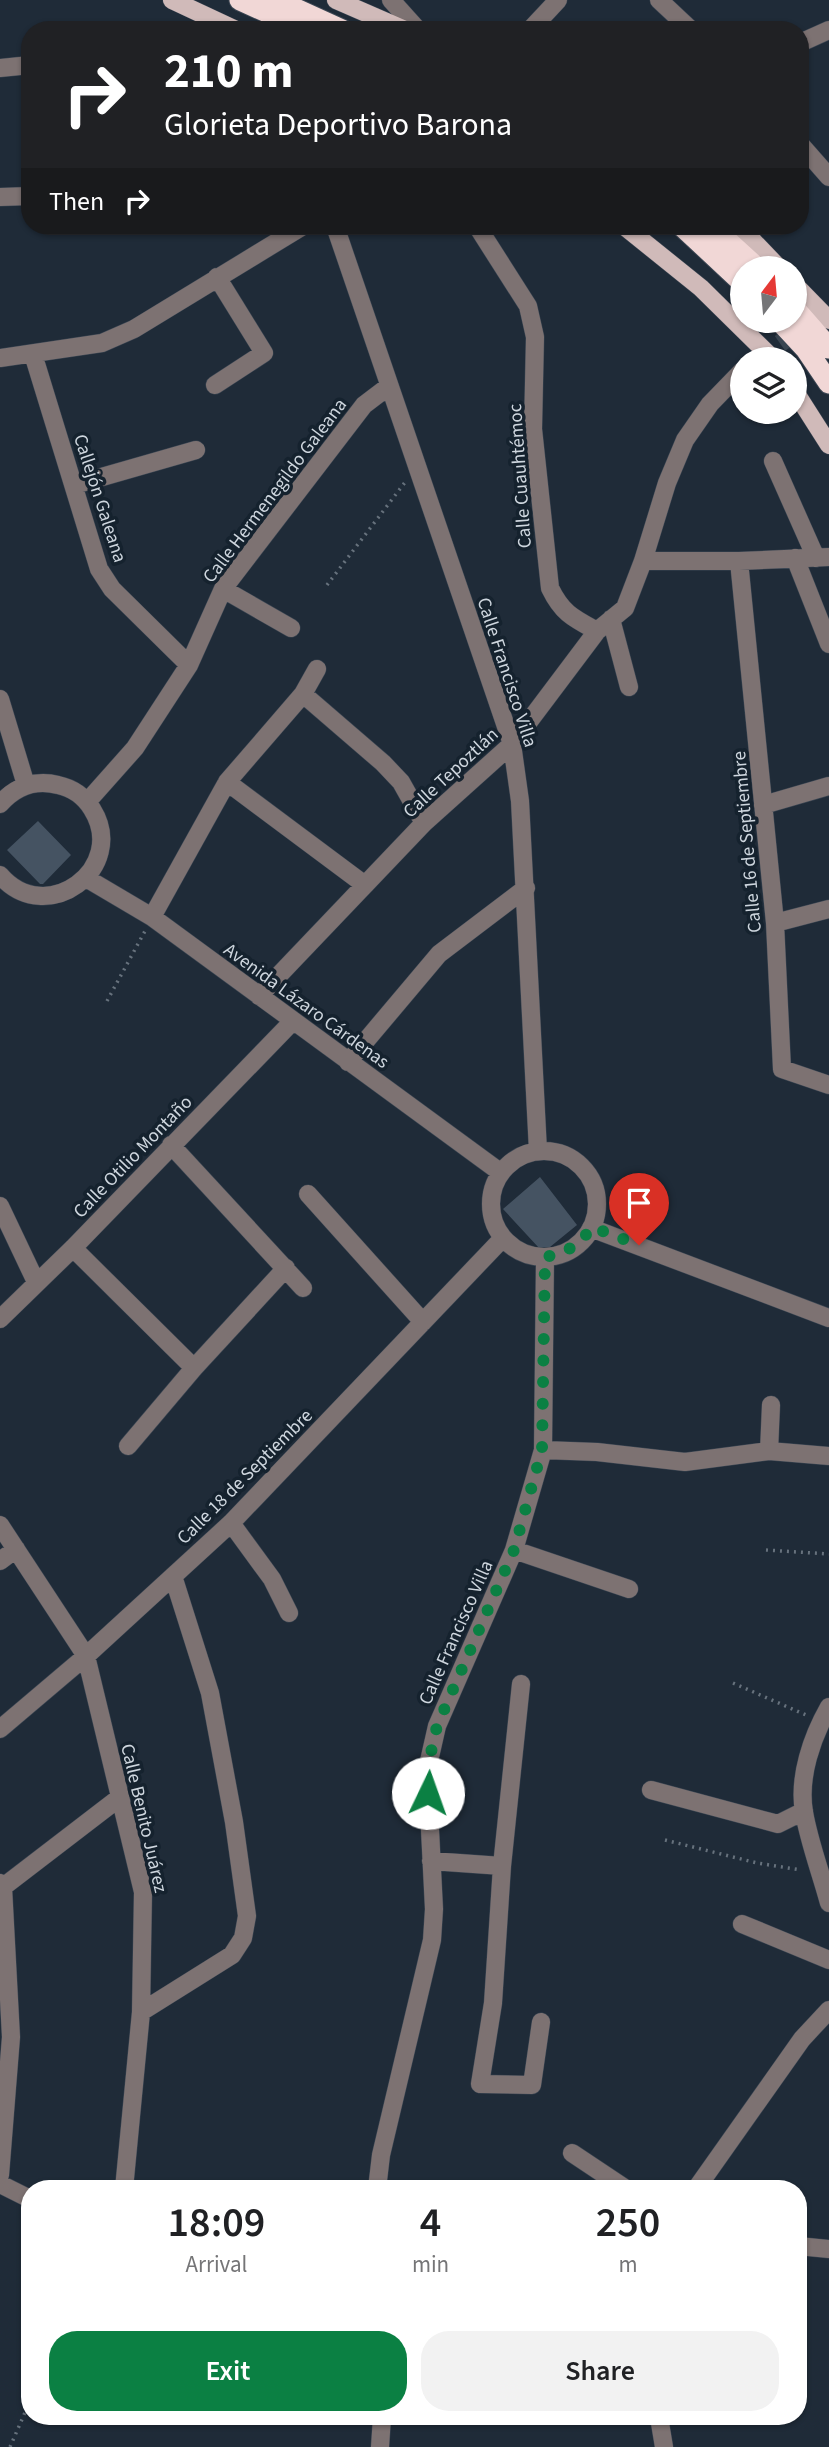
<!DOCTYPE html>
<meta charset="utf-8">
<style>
:root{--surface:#fff;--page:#f2f2f2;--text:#202124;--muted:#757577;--accent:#0b8043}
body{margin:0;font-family:"Source Sans 3",sans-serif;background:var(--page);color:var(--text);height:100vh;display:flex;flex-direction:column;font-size:26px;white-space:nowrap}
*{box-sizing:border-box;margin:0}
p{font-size:23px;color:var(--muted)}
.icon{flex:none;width:38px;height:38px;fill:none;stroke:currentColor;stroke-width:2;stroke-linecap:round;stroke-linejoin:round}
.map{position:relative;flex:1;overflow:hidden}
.panel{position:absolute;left:21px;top:2180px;width:786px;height:245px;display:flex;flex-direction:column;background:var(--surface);border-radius:28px;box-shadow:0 2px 5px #0004}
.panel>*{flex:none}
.hud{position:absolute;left:21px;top:21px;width:788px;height:214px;border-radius:28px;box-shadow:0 2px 5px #0004;background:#202124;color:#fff;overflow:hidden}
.needle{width:46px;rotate:16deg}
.controls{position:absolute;left:730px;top:256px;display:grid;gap:14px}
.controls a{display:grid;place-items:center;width:77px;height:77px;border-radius:50%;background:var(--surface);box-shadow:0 2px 5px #0004;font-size:35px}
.pin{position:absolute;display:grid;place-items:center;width:60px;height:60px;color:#fff;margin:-72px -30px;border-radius:50% 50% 50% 0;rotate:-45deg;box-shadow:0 0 7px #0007}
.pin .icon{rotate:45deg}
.me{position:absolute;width:77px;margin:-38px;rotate:3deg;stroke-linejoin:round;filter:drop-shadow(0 0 5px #0008)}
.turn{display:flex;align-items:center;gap:24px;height:147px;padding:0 28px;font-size:32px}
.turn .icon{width:91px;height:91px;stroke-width:2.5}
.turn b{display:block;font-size:49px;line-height:60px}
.then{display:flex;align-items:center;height:66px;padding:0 28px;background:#0003;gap:14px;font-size:26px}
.eta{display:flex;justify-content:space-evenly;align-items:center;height:119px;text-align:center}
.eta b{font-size:42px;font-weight:600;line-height:49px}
.button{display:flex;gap:14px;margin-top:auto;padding:14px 28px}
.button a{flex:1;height:80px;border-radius:28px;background:var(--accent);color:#fff;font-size:28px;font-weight:600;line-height:80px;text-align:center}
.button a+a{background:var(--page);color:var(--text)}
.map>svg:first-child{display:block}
</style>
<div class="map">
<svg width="829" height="2447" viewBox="0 0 829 2447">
<rect width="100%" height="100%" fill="#1f2b38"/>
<!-- building -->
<path fill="#455362" d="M38 821 71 855 43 884H40L7 850Z
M540 1177 577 1225 550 1247 539 1248 503 1209Z"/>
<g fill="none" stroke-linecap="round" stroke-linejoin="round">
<!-- minor-tunnel -->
<path stroke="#394551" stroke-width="18" stroke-dasharray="18 9" stroke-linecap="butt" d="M758 359 803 327"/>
<defs>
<path id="minor" d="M391 0 418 30
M659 0 691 30
M530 30 558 0
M800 43 829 30
M0 68 30 65
M800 144 829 177
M0 197 30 196
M335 226 512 744 520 801 538 1151
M477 226 528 306 535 337 533 429 550 588C562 613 573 618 597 631
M33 354 99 569 112 589 189 665
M0 358 102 343 134 329 303 226
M215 385 264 353 217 277
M773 461 816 558
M74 485 196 450
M795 558 829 644
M643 561H739L829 557
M739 561 775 923 782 1069 829 1085
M223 589 291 628
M611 619 629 687
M303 694 383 763 401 782 424 823
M0 699 26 785
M227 782 365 885
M87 802 135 748 189 665 223 589 364 405 389 386
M0 804C15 787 35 779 58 785 72 788 84 796 92 809 129 868 46 929 0 875
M763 805 829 786
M86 878 152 917 500 1172
M152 917 227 782 303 694 317 669
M775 923 829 909
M259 996 424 823 512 744 597 631 625 608 643 561 667 483 685 440 710 404 742 371
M348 1062 439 954 526 888
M171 1145 303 1288
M491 1204a53 53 0 1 1 106 0a53 53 0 1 1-106 0Z
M308 1194 423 1322
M0 1206 36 1282
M591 1228 829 1318
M73 1248 194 1368
M0 1319 73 1248 293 1021
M128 1446 194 1368 286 1268
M543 1450 597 1452 685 1462 769 1451 829 1456
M769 1451 771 1405
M231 1523 272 1579 289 1613
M0 1525 86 1656 143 1892 141 2012 124 2189
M514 1550 629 1589
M0 1561 16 1549
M521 1684 502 1866 493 2003 480 2084 532 2085 541 2022
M829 1707C812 1737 798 1777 804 1812 809 1842 821 1873 829 1903
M0 1729 86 1656 231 1523 503 1238
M651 1790 778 1824 804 1811
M431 1861 502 1866
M0 1883 3 1887 11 2037 0 2175
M3 1887 119 1798
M742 1924 829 1960
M141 2012 232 1955 243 1938 247 1916 234 1822 210 1693 173 1576
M572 2153 626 2189
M0 2184 30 2199
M377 2189 381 2155 432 1940 434 1909 427 1770 437 1726 514 1550 543 1450 545 1257
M696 2189 802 2039 829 2010
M798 2246 829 2249
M659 2417 664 2447
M380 2447 382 2417"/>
<path id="major" d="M172 0 236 30
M336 0 405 30
M624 226 701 288 773 359
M735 226 754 242 779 268
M794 284 829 320
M794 390 829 445"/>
<path id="highway" d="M240 0 296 25
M276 0 342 30
M682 226 742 282
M711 226 757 268
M794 308 829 348
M779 320 806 349 829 383"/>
</defs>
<!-- minor casing -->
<use href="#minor" stroke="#3b4653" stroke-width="19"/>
<!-- major casing -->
<use href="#major" stroke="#3b4653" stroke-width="19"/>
<!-- highway casing -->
<use href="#highway" stroke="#3b4653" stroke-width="23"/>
<!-- path -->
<path stroke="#67727d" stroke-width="3.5" stroke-dasharray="2 5" stroke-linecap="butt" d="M327 585 406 481
M107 1001 145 931
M766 1550 829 1554
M733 1683 806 1715
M665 1840 757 1863 801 1870
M10 2447 30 2401"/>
<!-- minor -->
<use href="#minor" stroke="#7d7272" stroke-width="18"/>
<!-- major -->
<use href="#major" stroke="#d0bab9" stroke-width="18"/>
<!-- highway -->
<use href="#highway" stroke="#f1d7d6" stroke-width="21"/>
</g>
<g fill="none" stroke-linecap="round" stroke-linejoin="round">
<!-- route -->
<path stroke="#0b8043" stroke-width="12" stroke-dasharray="0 21.6" d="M428 1793 427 1770 437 1726 514 1550 542 1450 545 1257C567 1253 579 1245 592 1227L639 1245"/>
</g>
<g text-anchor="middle" stroke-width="7" stroke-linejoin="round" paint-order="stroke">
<!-- street labels -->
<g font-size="19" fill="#ced6de" stroke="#15222e">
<text transform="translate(519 476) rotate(-94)" y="7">Calle Cuauhtémoc</text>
<text transform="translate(274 490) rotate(-53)" y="7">Calle Hermenegildo Galeana</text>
<text transform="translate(101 498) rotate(72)" y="7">Callejón Galeana</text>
<text transform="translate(508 672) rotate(72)" y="7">Calle Francisco Villa</text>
<text transform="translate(450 772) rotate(-43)" y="7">Calle Tepoztlán</text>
<text transform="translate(746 842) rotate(-95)" y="7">Calle 16 de Septiembre</text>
<text transform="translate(307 1005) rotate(36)" y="7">Avenida Lázaro Cárdenas</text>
<text transform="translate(132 1156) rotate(-46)" y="7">Calle Otilio Montaño</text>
<text transform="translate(244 1476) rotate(-45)" y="7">Calle 18 de Septiembre</text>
<text transform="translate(455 1632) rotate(-66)" y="7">Calle Francisco Villa</text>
<text transform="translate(145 1818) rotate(77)" y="7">Calle Benito Juárez</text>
</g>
</g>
</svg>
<div class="controls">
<a><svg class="needle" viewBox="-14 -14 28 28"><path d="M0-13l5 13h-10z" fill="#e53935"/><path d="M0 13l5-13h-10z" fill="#757577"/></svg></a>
<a><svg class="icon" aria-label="layers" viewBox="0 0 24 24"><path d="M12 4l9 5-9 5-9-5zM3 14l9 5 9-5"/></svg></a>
</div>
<div class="pin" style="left:639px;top:1245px;background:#d93025"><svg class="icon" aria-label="arrive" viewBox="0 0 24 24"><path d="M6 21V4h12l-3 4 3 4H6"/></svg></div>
<svg class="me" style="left:428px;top:1793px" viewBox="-20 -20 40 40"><circle r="19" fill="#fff"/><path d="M0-13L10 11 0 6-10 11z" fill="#0b8043"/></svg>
<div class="hud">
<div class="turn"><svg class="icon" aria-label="right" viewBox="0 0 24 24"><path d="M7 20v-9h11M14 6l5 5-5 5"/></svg><div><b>210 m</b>Glorieta Deportivo Barona</div></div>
<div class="then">Then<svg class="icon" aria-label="right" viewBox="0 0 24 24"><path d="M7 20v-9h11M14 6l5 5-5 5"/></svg></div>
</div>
<section class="panel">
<div class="eta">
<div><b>18:09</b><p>Arrival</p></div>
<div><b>4</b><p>min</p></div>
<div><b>250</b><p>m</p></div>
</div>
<div class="button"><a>Exit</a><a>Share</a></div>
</section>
</div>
